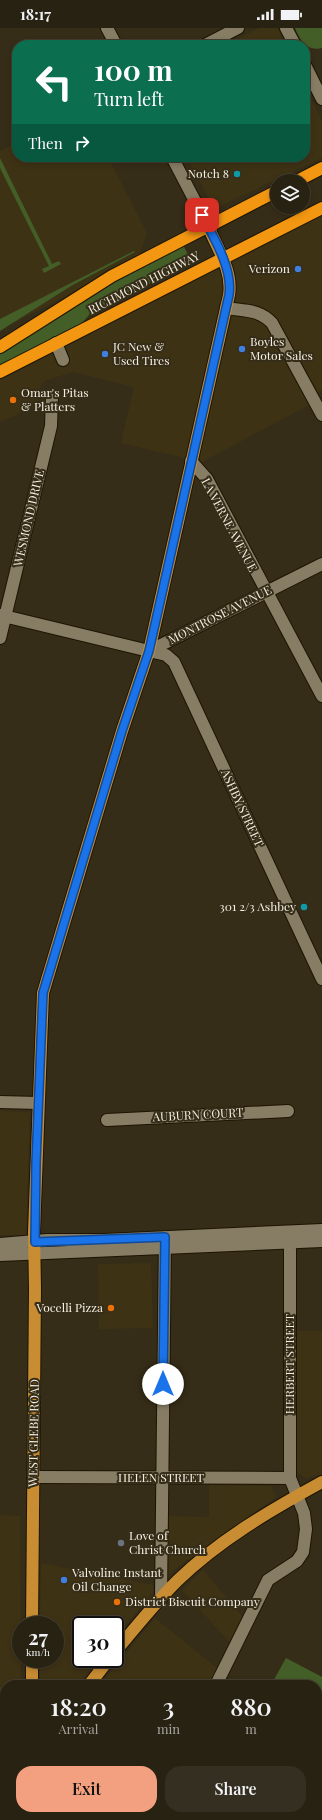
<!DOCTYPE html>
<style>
:root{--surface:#282212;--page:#342f20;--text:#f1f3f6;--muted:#a5a49f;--line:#443f32;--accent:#f2a07f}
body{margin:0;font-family:"Playfair Display",serif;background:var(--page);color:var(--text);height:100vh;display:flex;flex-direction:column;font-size:15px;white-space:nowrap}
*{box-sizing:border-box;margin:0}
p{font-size:13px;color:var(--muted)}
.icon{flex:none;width:22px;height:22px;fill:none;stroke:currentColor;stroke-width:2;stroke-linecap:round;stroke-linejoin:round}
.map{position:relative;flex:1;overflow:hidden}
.drawer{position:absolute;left:0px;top:1652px;width:322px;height:140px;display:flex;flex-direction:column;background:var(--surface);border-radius:16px 16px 0 0;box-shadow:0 2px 6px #0003,0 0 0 1px var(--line)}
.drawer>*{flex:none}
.top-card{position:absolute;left:12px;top:12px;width:298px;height:122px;border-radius:16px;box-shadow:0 2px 6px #0003,0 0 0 1px var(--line);background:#0b6e4f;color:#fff;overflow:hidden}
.controls{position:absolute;left:270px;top:146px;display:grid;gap:8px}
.controls a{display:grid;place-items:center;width:40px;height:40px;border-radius:50%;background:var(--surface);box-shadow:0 2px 6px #0003,0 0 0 1px var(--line);font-size:20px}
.speed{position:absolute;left:12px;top:1588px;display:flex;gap:8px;font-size:20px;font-weight:700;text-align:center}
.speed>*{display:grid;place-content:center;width:52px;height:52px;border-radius:50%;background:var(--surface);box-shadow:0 2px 6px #0003,0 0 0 1px var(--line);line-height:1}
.speed small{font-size:10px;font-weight:400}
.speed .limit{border:2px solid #111;border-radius:6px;background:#fff;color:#111}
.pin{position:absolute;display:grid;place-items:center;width:34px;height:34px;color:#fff;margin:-17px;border-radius:8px;box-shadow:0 2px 6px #0006}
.me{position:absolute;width:44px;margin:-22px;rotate:0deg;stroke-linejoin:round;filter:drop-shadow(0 0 3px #0008)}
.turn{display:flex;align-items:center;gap:14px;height:84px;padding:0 16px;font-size:18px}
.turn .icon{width:52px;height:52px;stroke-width:2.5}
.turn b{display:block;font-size:28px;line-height:34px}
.then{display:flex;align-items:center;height:38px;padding:0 16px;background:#0003;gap:8px;font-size:15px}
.eta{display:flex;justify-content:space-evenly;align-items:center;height:68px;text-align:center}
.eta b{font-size:24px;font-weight:600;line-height:28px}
.button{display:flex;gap:8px;margin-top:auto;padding:8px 16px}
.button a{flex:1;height:46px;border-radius:16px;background:var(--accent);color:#111;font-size:16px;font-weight:600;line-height:46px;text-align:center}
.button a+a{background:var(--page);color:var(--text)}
.status{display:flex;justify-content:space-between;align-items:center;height:28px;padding:0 20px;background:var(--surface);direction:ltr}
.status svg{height:11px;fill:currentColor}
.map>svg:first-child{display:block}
</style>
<div class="status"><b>18:17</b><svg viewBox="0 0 49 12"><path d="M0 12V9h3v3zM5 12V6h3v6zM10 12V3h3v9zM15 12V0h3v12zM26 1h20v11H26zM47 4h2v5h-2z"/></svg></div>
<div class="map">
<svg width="322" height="1792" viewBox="0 0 322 1792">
<rect width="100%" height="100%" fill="#362d18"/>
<!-- built -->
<path fill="#3e3215" d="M259 0H277L285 17H227Z
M305 58 322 93V130L214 181 187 129H305Z
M17 115V129H108L147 205 138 231 0 302V123Z
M322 184V362L319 364 309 377 202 434 121 415 134 359 73 344 44 353 37 365 40 376 0 394V350Z
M0 1083 30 1084 26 1207H0Z
M151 1235 153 1300 99 1301 98 1236Z
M294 1303H322V1446L306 1450 294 1443Z
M209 1457 271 1458 276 1469 167 1547 166 1488 209 1489Z
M0 1487 20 1488 21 1657H5V1740L0 1745Z
M41 1535 153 1557V1564L115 1611V1597H81V1631H99L78 1657H40V1631H55V1597H40Z
M203 1542 243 1589 230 1615 182 1562Z
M155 1590 218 1641 210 1657H100Z
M36 1787H164L162 1792H36Z"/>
<!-- green -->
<path fill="#445e28" d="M295 0H322V20C307 24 300 12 295 0Z
M0 130 52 236 59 233 61 236 44 245 42 241 49 238 0 140Z
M183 217 192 234 90 286 80 297 0 337V325L113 255Z
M134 223 135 224 71 258 0 303V291Z
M286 1630 322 1649V1777H317V1657H271Z"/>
<!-- water -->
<path fill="#258c95" d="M317 1673 322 1674V1695H317Z"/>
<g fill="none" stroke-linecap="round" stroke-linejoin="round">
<defs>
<path id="minor" d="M107 0 116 17
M286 0 295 17
M205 17 238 0
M305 37 322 71
M172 129 208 198
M226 280C244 283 259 281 272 295L322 387
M56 315 63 332
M191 433 207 451 322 668
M0 587 149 623 322 536
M0 610 51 398 52 369
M149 623 166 627 174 634 322 951
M0 1074 38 1075
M107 1092 288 1083
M0 1216 47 1212H104L322 1202
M0 1227 322 1213
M33 1449 290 1450
M161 1571 165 1209
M216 1657 268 1552 297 1533 303 1524 306 1501 304 1485 290 1450V1204
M240 1787V1792
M284 1787 322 1789"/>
<path id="major" d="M32 1597 35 1261 34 1204 43 965 122 703 149 623 229 267C233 243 217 220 208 198
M115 1624C135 1600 155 1575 177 1553 219 1512 271 1482 322 1454
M32 1657V1631
M89 1657 109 1631
M0 1760 5 1756
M25 1792 26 1787"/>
<path id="highway" d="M297 153 322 140
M0 319 112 248 277 163
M0 344 322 180"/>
</defs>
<!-- minor casing -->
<use href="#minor" stroke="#1d1502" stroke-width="14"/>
<!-- major casing -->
<use href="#major" stroke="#1d1502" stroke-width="14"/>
<!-- highway casing -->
<use href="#highway" stroke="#1d1502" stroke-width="14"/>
<!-- minor -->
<use href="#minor" stroke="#877d65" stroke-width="12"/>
<!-- major -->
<use href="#major" stroke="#c88d33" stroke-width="12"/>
<!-- highway -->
<use href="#highway" stroke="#f39712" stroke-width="12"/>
</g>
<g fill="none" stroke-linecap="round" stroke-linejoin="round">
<defs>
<path id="route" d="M163 1356 165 1209 35 1214 36 1135 43 965 122 703 149 623 229 267C233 241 214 210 202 187"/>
</defs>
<!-- route casing -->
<use href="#route" stroke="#114b97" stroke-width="10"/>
<!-- route -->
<use href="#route" stroke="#1a73e8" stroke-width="7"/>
</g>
<!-- markers -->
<g fill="#0f9aa8" stroke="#362d18" stroke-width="1.5">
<circle cx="237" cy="146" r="4"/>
<circle cx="304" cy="879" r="4"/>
</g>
<g fill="#3f7fe0" stroke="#362d18" stroke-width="1.5">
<circle cx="298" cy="241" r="4"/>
<circle cx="242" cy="321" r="4"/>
<circle cx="105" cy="326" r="4"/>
<circle cx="64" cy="1552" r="4"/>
</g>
<g fill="#e8710a" stroke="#362d18" stroke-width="1.5">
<circle cx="13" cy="372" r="4"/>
<circle cx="111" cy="1280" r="4"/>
<circle cx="117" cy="1574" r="4"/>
</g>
<circle fill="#6b7280" stroke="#362d18" stroke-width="1.5" cx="121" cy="1515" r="4"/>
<g text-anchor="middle" stroke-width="4" stroke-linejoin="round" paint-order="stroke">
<!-- poi labels -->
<g font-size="12" fill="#f5efe2" stroke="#362d18" text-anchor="start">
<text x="229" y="150" text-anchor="end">Notch 8</text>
<text x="290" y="245" text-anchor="end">Verizon</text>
<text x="250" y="318">Boyles<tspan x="250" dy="14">Motor Sales</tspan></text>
<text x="113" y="323">JC New &amp;<tspan x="113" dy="14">Used Tires</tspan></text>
<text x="21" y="369">Omar's Pitas<tspan x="21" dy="14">&amp; Platters</tspan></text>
<text x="296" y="883" text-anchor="end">301 2/3 Ashbey</text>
<text x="103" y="1284" text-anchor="end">Vocelli Pizza</text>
<text x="129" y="1512">Love of<tspan x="129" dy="14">Christ Church</tspan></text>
<text x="72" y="1549">Valvoline Instant<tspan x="72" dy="14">Oil Change</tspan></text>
<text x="125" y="1578">District Biscuit Company</text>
</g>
<!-- street labels -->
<g font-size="12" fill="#f5efe2" stroke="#362d18">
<text transform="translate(144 255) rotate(-27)" y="4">RICHMOND HIGHWAY</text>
<text transform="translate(29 490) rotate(-77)" y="4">WESMOND DRIVE</text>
<text transform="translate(229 497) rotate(62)" y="4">LA VERNE AVENUE</text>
<text transform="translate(220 587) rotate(-27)" y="4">MONTROSE AVENUE</text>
<text transform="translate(242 780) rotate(65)" y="4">ASHBY STREET</text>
<text transform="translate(198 1087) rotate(-3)" y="4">AUBURN COURT</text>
<text transform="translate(290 1336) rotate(-90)" y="4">HERBERT STREET</text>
<text transform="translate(34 1405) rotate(-89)" y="4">WEST GLEBE ROAD</text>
<text x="161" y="1454">HELEN STREET</text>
</g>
</g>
</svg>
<div class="controls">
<a><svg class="icon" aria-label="layers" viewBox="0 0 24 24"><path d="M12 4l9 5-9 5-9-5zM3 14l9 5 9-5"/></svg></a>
</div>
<div class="speed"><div>27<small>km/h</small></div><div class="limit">30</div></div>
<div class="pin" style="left:202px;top:187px;background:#d93025"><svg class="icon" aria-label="arrive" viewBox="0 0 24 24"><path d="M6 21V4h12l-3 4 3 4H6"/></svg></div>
<svg class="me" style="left:163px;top:1356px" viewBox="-20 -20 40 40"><circle r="19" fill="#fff"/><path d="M0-13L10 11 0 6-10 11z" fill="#1a73e8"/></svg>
<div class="top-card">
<div class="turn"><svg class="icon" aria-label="left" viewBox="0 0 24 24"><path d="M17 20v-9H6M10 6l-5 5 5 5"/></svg><div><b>100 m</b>Turn left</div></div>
<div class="then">Then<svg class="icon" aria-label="right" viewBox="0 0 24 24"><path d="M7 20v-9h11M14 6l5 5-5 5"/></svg></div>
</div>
<section class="drawer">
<div class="eta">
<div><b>18:20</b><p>Arrival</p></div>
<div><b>3</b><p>min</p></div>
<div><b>880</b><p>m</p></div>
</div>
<div class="button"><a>Exit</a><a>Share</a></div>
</section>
</div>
